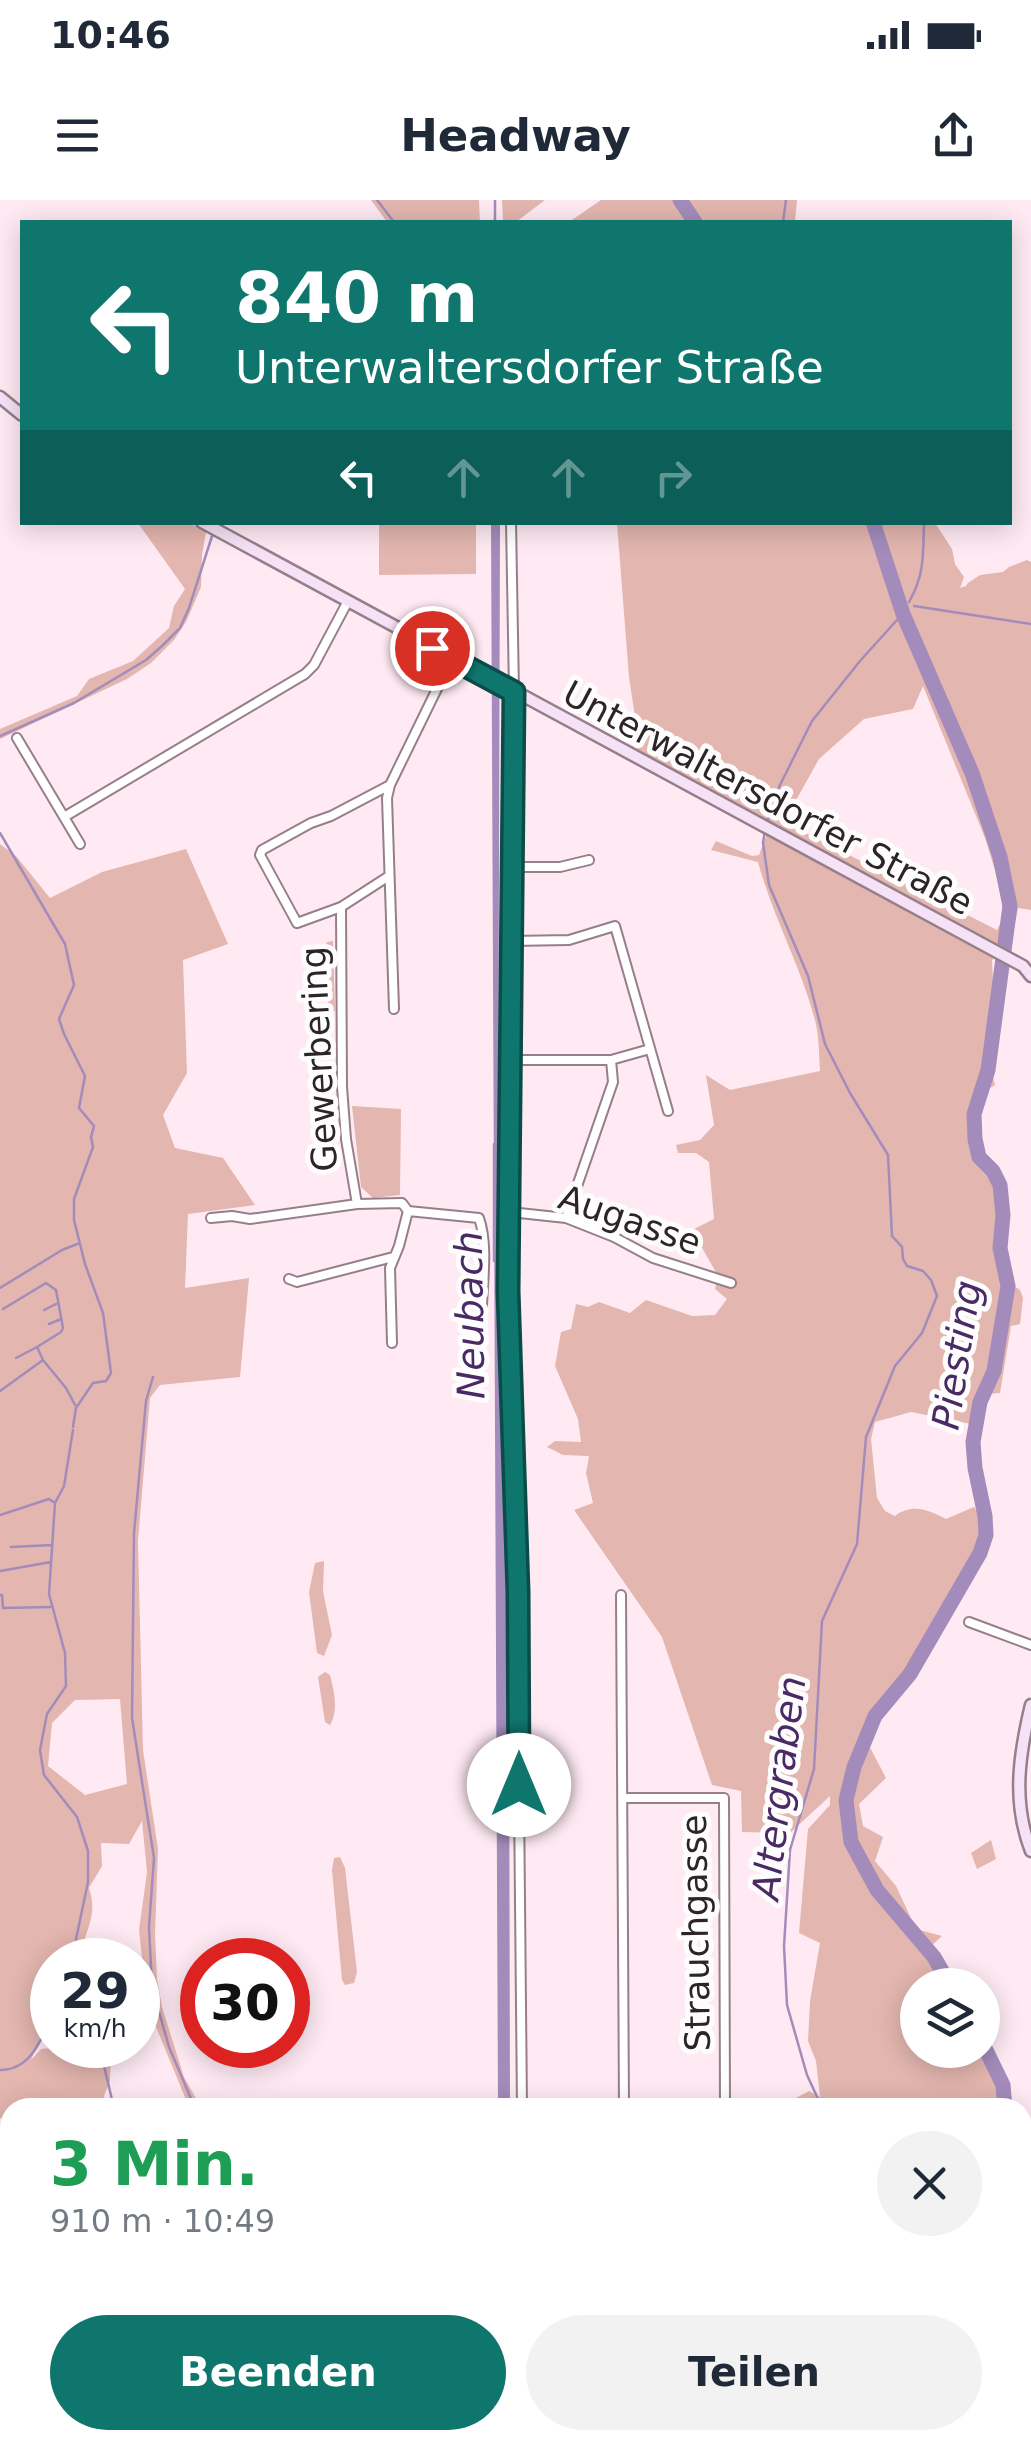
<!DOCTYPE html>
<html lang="de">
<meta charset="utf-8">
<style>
:root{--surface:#fff;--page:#f2f2f3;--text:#1f2937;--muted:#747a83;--accent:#0f766e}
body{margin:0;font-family:"DejaVu Sans",sans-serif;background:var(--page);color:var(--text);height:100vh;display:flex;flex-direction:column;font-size:38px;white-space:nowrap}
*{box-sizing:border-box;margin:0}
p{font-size:32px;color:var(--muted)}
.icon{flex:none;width:55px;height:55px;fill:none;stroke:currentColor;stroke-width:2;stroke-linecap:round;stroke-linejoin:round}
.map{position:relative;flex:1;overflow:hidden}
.panel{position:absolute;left:0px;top:1898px;width:1032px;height:352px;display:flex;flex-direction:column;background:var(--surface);border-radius:30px 30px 0 0;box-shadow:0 5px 25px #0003}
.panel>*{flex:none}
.banner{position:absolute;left:20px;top:20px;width:992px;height:305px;border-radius:0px;box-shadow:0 5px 25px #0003;background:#0f766e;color:#fff;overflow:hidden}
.tools{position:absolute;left:900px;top:1768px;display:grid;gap:20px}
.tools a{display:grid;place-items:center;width:100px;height:100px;border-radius:50%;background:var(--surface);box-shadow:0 5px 25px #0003;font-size:50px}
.speed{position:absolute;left:30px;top:1738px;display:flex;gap:20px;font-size:50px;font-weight:700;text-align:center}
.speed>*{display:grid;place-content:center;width:130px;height:130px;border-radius:50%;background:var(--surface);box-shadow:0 5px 25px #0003;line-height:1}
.speed small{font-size:25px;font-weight:400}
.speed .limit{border:15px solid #d22;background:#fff;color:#111}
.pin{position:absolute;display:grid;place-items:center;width:85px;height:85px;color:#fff;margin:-42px;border:5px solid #fff;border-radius:50%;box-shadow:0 2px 10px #0007}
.me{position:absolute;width:110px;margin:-55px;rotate:0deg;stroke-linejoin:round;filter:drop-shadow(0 0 8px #0008)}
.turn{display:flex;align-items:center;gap:35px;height:210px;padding:0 50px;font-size:45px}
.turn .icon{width:130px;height:130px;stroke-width:2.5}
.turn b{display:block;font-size:70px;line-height:85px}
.lanes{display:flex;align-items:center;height:95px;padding:0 50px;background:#0003;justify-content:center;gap:50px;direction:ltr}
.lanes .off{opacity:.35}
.round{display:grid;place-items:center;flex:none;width:105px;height:105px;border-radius:52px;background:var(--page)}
.headline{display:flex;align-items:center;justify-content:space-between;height:170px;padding:0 50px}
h1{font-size:60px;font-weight:600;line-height:75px;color:#1e9e55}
.primary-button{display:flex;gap:20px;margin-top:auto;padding:20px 50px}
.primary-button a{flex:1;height:115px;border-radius:60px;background:var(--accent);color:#fff;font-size:40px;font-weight:600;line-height:115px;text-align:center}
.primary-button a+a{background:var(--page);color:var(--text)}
.status{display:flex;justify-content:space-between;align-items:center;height:70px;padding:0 50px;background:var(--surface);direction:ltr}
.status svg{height:28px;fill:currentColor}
header{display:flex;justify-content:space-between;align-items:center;height:130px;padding:0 50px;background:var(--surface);font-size:45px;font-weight:600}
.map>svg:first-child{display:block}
</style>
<div class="status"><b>10:46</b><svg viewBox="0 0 49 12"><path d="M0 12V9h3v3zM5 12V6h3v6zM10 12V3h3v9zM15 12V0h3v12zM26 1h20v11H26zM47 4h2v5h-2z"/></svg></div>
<header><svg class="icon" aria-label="menu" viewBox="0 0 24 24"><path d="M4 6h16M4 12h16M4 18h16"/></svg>Headway<svg class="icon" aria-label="share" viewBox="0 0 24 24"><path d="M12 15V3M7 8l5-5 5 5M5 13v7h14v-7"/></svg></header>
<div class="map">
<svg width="1031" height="2249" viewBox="0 0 1031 2249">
<rect width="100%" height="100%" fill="#ffeaf3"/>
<!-- green -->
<path fill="#e3b6af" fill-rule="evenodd" d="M371 0H479L480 22H387Z
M502 0H545L516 22H503Z
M601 0H797L795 22H569Z
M138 323H189L206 332 202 355 201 387 186 422 174 440 151 463 127 479 0 539V529L77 496 89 479 133 461 169 428 174 406 185 389Z
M379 323H476V374L379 375Z
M617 323H935L952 349 955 364 964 377 960 388 966 386 968 383 980 375 1003 372 1009 367 1027 360 1031 362V710L1018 708 1011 744 992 760 995 825 989 860 995 885 979 895 975 915 979 925 984 953 994 965 1001 1012 995 1044 1004 1079 1020 1090 1023 1098 1020 1124 1011 1126 1000 1193 988 1194 981 1226 911 1212 875 1222 871 1239 877 1298 885 1311 895 1316C912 1303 928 1310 946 1319L974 1307 985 1321 979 1342 944 1410 866 1540 886 1578 859 1604 863 1626 883 1637 875 1661 896 1686 916 1729 942 1736 930 1747 937 1759 931 1762 945 1785H918V1850H982L983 1848 999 1886 1001 1907H779L809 1891 820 1897 816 1861 808 1841 810 1801 820 1743 799 1733 808 1629 830 1605V1596L790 1633 742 1632 741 1591 712 1585 662 1437 574 1310 593 1303 586 1273 589 1256 563 1255 547 1247 555 1241 581 1242 578 1219 555 1166 561 1132 571 1129 576 1104 588 1107 599 1102 630 1113 646 1100 692 1116 715 1115 727 1099 715 1089 718 1076 692 1030 714 1019 709 962 696 953H678L676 945 700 940 714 925 706 875 730 890 820 871C819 855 819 839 816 824 802 768 773 718 758 662L711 650 716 641 752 656 759 655 770 626 636 554 639 543 629 477ZM923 486 985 638 1002 693V720L997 730 784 622 819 559 864 519 913 509Z
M0 644 16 656 50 698 102 672 186 649 228 744 183 760 187 873 163 915 175 948 223 958 255 1005 188 1014 185 1088 249 1078 240 1177 160 1185 150 1198 138 1341 143 1550 158 1649 155 1734 157 1779 162 1807 184 1877 198 1902 203 1907H189L147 1805 139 1730 147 1672 142 1621 129 1644 101 1643 102 1666 89 1688C100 1720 80 1734 82 1760H52V1825L42 1834 31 1860 41 1849 79 1845H86L98 1852 99 1845H111L110 1881 104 1896 107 1907 10 1908V1922L0 1918ZM120 1499 127 1584 85 1595 48 1566 52 1523 75 1500Z
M333 741 335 811 331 813C326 794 318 759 327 742Z
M352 906 401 909 400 995 373 998 361 987Z
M324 1361 323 1391 332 1435 324 1456 317 1453 309 1392 315 1363Z
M325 1472 330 1475C334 1491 339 1510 330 1525L325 1522 318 1477Z
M991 1640 996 1659 977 1669 971 1653Z
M340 1657 345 1668 357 1772 354 1783 345 1785 342 1780 332 1670 334 1658Z
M0 2235H10V2240H186L179 2249H0Z
M1031 2236V2249H965L974 2240H1022L1023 2237Z
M576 2240H771L772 2249H576Z"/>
<!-- water -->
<path fill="#a38cbb" d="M491 323H500L498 1016 509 1490 510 1908 498 1907Z"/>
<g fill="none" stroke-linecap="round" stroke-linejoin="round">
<!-- stream -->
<path stroke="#a38cbb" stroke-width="2.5" d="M377 0 394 22
M495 0V22
M783 22 786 0
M909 402C925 374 923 354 924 322
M914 406 1031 424
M903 414 905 413
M0 536 74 503 146 460 162 446 180 428 189 408 213 333
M767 622 779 587 812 521 860 461 897 420
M765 630 763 643 769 685 808 776 825 844 850 893 888 955 892 1036 902 1047 903 1059 907 1066 923 1071 931 1080 937 1096 922 1133 895 1166 866 1237 857 1344 822 1421 814 1569 790 1650 784 1746 787 1805 807 1875 819 1901 826 1908
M0 633 65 744 74 785 59 819 64 834 85 876 79 908 94 926 91 937 93 947 74 999V1020L85 1064 103 1113 111 1173 106 1181 93 1183 76 1208 73 1227
M494 944V1061
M0 1088 62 1050 80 1043
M3 1109 46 1083 56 1090 63 1128 61 1132 37 1147
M44 1110 56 1104
M49 1124 61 1119
M16 1158 37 1147 43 1160
M153 1177 146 1201 134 1333 132 1518 154 1658 149 1727 152 1787 169 1847 195 1908
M0 1191 43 1160 66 1188 75 1205
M73 1230 64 1286 55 1303 49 1394 65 1453 66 1486 47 1514 40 1550 44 1575 77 1617 88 1651V1682L76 1739 78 1760
M0 1315 49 1299 55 1303
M11 1347 52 1345
M0 1371 51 1362
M0 1395H2L3 1408 50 1407
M99 1845 114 1908
M0 1870C27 1870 38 1847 48 1825L52 1824
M1022 2063 1031 2069
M160 2249 164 2240"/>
<!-- river -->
<path stroke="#a38cbb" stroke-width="15" d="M680 0 695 22
M873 322 903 414 972 573 1000 657 1010 706 988 870 974 914 975 939 979 957 993 971 1000 985 1003 1015 1000 1048 1008 1086 994 1171 980 1202 973 1242 975 1268 985 1316 986 1335 980 1353 910 1474 875 1516 854 1567 846 1600 851 1642 877 1690 934 1757 950 1785
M982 1842 1003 1885 1005 1908
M1022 1999 1031 2015"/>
<defs>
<path id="street" d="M511 322 514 492 508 1091 517 1392 522 1908
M17 538 80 644
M64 617 305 474 314 465 348 401
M512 667H560L589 660
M389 676 341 707 297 723 260 655 262 650 311 623 331 616 390 585
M341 707 342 887 346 939 357 1004
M511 741 569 740 615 726 668 911
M394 809 387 598 390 585 452 458
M511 860H611L650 849
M408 1011 479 1018C488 1044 483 1078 482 1106
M510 1012 566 1018 614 1037 653 1058 731 1083
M211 1018 232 1016 250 1019 357 1004 402 1003 408 1011 399 1046 390 1068 392 1143
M566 1018 613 882 611 860
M289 1079 297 1082 393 1057
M621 1395 624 1908
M969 1422 1031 1445
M622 1598H724L725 1908
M1022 2082H1031
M519 2249V2240
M944 2249 946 2240"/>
<path id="secondary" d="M0 197 22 215
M202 322 1010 759 1023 766 1031 776
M1031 1505C1019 1555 1012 1602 1031 1651"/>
</defs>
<!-- street casing -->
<use href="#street" stroke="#967f8a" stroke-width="12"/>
<!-- secondary casing -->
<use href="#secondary" stroke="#967f8a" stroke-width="15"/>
<!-- street -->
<use href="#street" stroke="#fff" stroke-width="8"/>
<!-- secondary -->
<use href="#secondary" stroke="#f6e2f6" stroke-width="10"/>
</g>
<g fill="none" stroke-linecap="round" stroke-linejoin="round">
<defs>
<path id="route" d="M432 448 514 492 508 1091 518 1392 519 1585"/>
</defs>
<!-- route casing -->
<use href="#route" stroke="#0a4d48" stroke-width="25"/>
<!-- route -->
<use href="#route" stroke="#0f766e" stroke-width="18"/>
</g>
<g text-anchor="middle" stroke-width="10" stroke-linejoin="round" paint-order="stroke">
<!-- street labels -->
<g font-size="35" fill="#2d2428" stroke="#fdfdfd">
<text transform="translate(768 598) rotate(28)" y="12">Unterwaltersdorfer Straße</text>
<text transform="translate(319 859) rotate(-93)" y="12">Gewerbering</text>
<text transform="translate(630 1020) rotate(19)" y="12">Augasse</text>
<text transform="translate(696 1733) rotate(-91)" y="12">Strauchgasse</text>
</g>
<!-- water labels -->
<g font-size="38" font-style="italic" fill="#4a2a65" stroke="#fdfdfd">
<text transform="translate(470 1115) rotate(-91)" y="13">Neubach</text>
<text transform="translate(957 1155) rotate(-81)" y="13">Piesting</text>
<text transform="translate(779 1588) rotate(-83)" y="13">Altergraben</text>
</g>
</g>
</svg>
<div class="tools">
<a><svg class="icon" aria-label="layers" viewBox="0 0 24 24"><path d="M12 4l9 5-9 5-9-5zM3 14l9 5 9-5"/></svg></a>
</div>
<div class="speed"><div>29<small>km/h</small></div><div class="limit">30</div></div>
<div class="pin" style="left:432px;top:448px;background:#d93025"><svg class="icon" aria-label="arrive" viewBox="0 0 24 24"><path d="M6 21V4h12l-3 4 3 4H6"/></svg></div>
<svg class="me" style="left:519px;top:1585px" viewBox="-20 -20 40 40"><circle r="19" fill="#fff"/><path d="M0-13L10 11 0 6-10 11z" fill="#0f766e"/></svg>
<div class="banner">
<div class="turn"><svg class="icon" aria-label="left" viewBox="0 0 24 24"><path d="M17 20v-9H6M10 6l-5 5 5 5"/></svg><div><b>840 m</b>Unterwaltersdorfer Straße</div></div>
<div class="lanes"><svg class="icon" aria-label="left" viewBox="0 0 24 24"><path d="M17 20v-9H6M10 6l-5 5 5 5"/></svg><svg class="icon off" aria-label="ahead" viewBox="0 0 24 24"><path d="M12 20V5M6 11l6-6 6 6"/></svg><svg class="icon off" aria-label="ahead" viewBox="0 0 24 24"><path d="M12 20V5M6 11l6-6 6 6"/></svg><svg class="icon off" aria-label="right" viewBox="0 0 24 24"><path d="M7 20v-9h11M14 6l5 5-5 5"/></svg></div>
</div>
<section class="panel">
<div class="headline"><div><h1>3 Min.</h1><p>910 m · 10:49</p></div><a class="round"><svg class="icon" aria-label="close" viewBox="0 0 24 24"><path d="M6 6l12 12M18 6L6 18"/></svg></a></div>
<div class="primary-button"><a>Beenden</a><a>Teilen</a></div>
</section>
</div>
